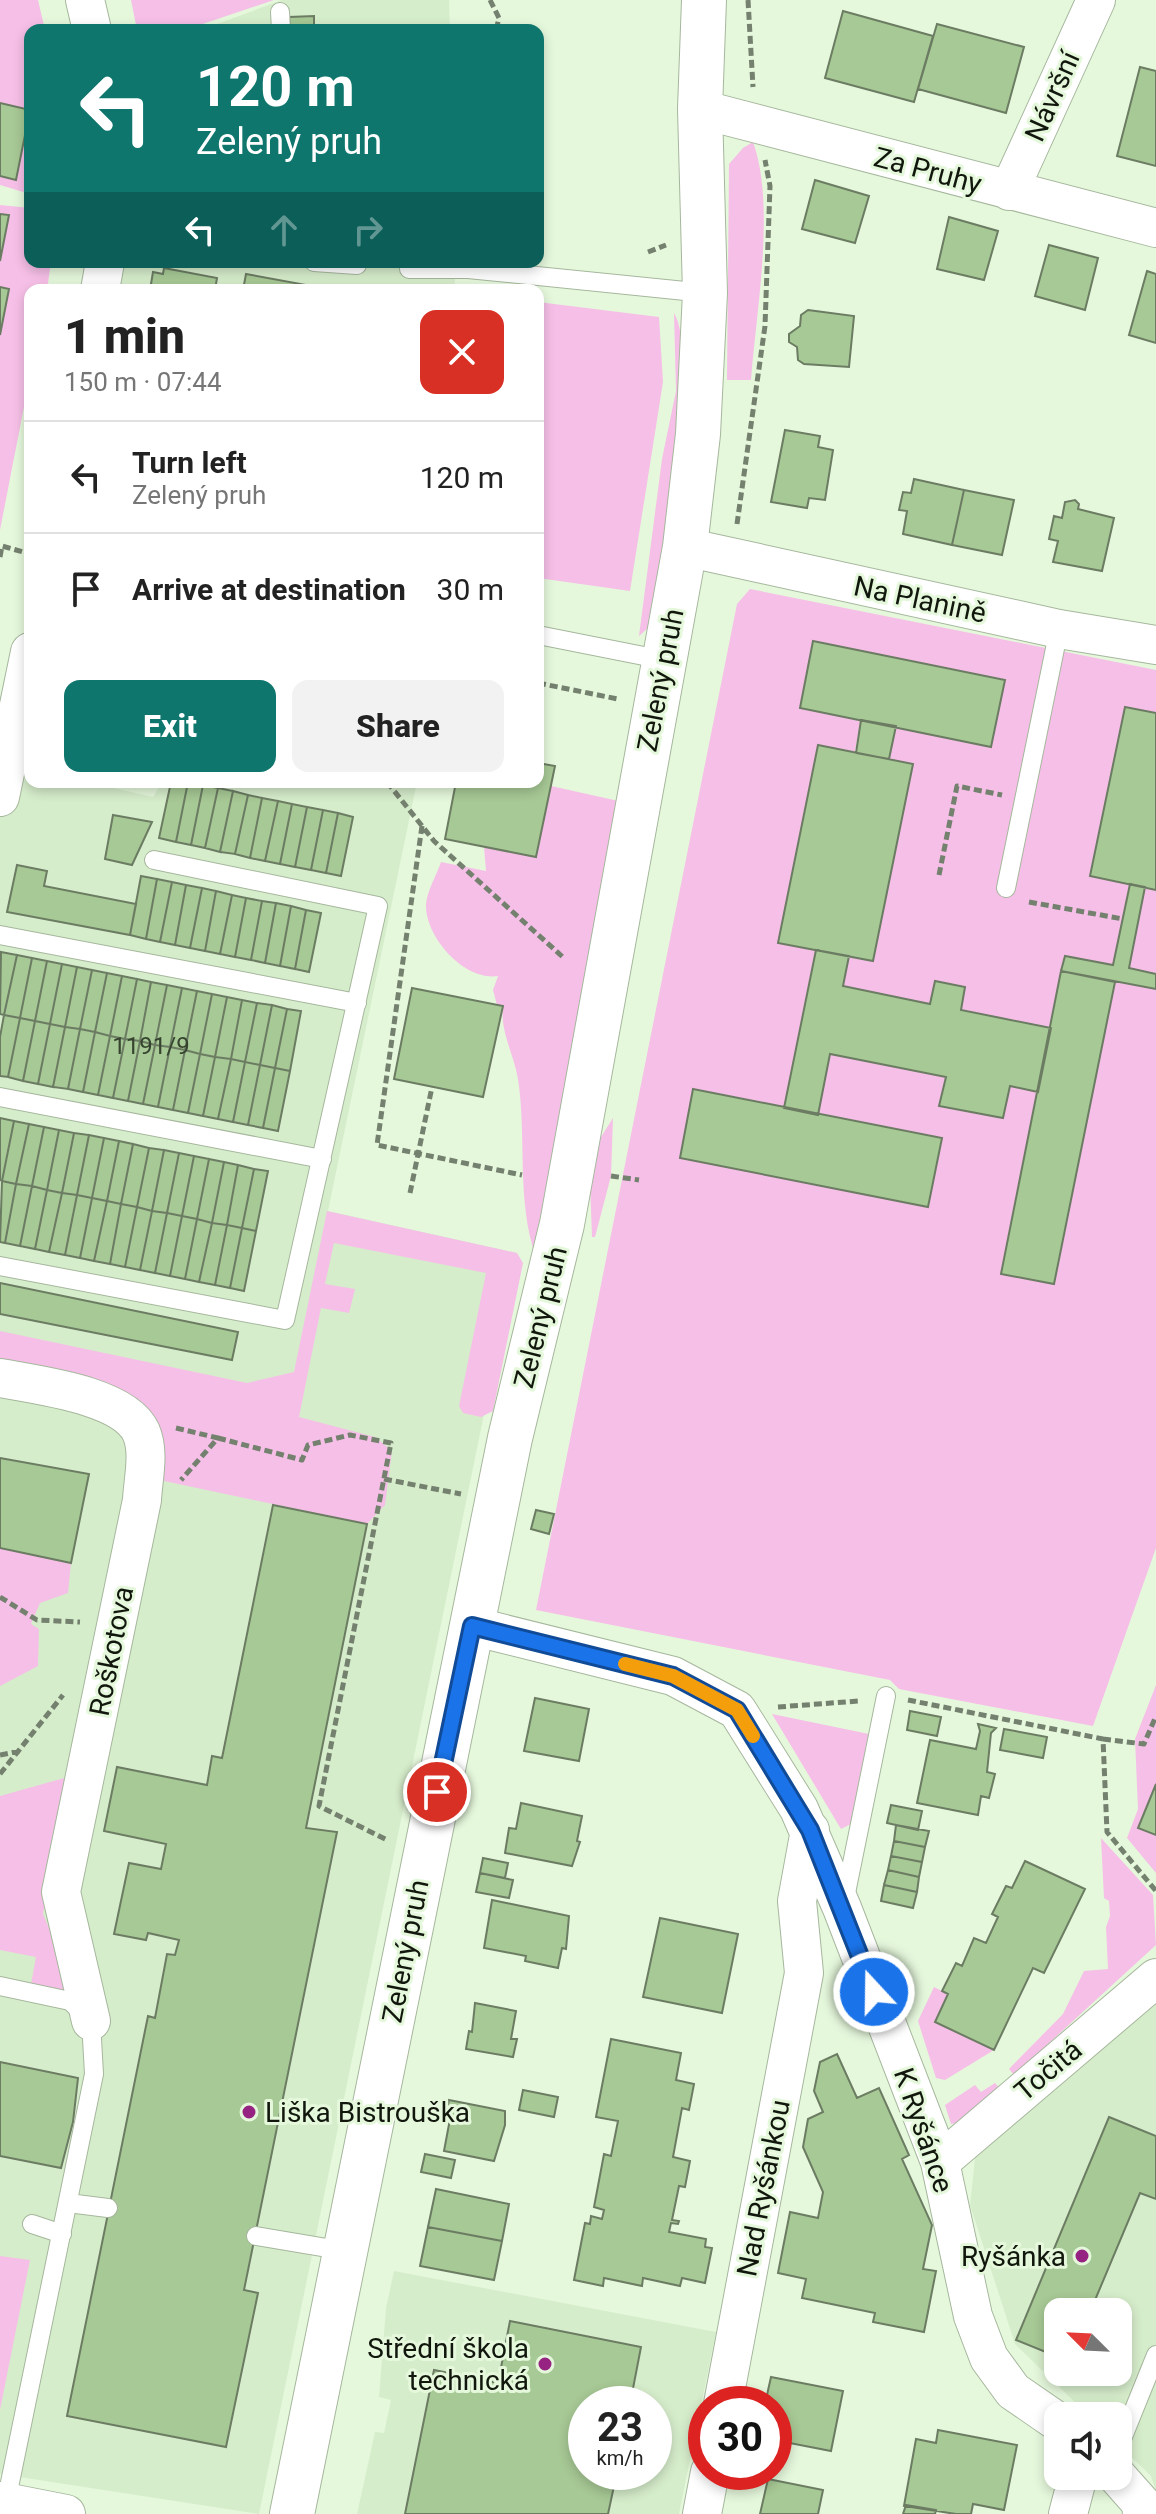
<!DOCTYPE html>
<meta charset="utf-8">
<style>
:root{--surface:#fff;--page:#f2f2f2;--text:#222;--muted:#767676;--line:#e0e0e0;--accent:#0f766e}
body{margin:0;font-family:Roboto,sans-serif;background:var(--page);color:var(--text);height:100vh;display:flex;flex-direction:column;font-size:30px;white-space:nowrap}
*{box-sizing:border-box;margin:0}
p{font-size:26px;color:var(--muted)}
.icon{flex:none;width:44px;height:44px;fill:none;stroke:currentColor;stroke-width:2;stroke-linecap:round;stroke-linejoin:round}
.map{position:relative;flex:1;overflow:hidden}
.drawer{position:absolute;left:24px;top:284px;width:520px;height:504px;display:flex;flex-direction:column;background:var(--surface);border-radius:16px;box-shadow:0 4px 12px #0003}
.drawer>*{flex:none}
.hud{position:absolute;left:24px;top:24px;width:520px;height:244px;border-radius:16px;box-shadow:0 4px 12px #0003;background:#0f766e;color:#fff;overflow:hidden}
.needle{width:52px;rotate:294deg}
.tools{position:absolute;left:1044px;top:2298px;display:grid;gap:16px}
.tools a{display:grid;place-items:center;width:88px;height:88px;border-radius:16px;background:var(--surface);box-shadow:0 4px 12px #0003;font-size:40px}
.speed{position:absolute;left:568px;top:2386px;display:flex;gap:16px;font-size:40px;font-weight:700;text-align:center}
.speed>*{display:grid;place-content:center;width:104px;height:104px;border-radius:50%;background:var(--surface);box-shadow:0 4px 12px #0003;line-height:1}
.speed small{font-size:20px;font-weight:400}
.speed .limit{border:12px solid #d22;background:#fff;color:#111}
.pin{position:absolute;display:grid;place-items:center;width:68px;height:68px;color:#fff;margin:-34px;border:4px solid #fff;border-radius:50%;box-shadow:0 2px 8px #0007}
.me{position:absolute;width:88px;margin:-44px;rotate:339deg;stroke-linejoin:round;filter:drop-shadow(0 0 6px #0008)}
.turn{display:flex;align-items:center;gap:28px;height:168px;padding:0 40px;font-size:36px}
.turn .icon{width:104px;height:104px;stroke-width:2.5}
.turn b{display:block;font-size:56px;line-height:68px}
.lanes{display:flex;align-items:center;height:76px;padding:0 40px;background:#0003;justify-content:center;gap:40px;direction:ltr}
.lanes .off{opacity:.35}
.round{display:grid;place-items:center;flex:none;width:84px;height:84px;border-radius:16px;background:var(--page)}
.headline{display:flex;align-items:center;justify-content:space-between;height:136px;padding:0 40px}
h1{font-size:48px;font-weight:800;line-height:60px}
.action{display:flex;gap:16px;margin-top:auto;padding:16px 40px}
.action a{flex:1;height:92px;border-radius:16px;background:var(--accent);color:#fff;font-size:32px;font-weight:800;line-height:92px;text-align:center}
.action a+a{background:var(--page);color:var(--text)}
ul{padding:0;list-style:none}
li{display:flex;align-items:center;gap:24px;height:112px;padding:0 40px;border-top:2px solid var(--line)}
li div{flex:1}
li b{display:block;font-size:30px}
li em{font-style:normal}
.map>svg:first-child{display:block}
</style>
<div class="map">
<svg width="1156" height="2514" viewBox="0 0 1156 2514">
<rect width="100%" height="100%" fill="#e5f8dc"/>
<!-- built -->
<path fill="#d6edcb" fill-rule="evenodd" d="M282 0H449L450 30H201Z
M118 262H456V270L454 290H113Z
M0 762 30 769V782H88L153 797 162 782H417L328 1211 517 1253 259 2514 0 2474Z
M1156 1997V2491L1151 2476 1118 2444V2416H1089L1015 2344 970 2205 975 2158ZM1058 2312H1118V2372H1058Z
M394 2271 716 2332 679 2514H357L375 2432 384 2433 391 2400 379 2397 386 2308ZM586 2404H654V2472H586Z"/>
<!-- green -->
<path fill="#f6bfe7" d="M0 0H38L45 30H30V110L0 103Z
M131 0H274L185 30H137Z
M30 111V194L0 185V176L16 179Z
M753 142C776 205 756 312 751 380H727L729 164 743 148Z
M0 205 30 208V262H51L47 290H30V376L0 530V335L9 290 0 287V261L9 216 0 214Z
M538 302 659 317 663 382 630 591 538 578Z
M674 313C700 355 661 559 653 615L648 628 639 636 662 459 676 391Z
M750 589 1156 670V713L1125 708 1090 875 1130 884 1113 965 1065 957 1051 1028 961 1010 965 987 935 981 930 1004 843 986 849 956 873 961 913 764 889 759 896 726 991 747 1005 680 813 641 800 708 861 720 784 1108 680 1158 927 1207 941 1139 818 1115 830 1054 946 1077 940 1106 1003 1118 1010 1086 1038 1092 1001 1273 1054 1284 1115 982 1156 989V1548L1093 1726 899 1689 890 1680 536 1610 737 604Z
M551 786 623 802 536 1257C516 1200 527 1138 518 1079 514 1054 500 1032 503 1007L497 1005 493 990 498 976C464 981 425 937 426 904 427 891 437 874 441 862L486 871 484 847 536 857Z
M1145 887 1156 890V974L1129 968Z
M613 1118 611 1176 595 1237H592L589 1156Z
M327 1211 517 1253 523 1263 493 1411 481 1417 463 1413 459 1406 486 1273 334 1243 325 1284 355 1289 349 1313 321 1308 299 1417 375 1437 392 1451 385 1505 367 1524 164 1481C153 1459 156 1430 144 1409 126 1377 35 1371 0 1364V1331L247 1383 294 1372Z
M0 1548 71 1563 68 1593 40 1603 31 1624 39 1629 38 1666 0 1686Z
M1156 1685V1784L1139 1828 1156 1835V1873L1127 1838 1138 1809 1135 1739Z
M772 1714 869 1734 865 1750 873 1755 863 1818 841 1829Z
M68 1777 43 1914 82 2006 31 1984 36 1957 0 1950V1796Z
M1101 1838 1153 1895 1156 1945 1014 2075 1009 2069 1063 2014 1084 1971 1108 1969 1106 1927 1110 1916 1109 1901 1104 1898Z
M934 1987 948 1994 935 2022 994 2050 945 2080 936 2078 918 2021Z
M995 2083 1002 2091 965 2122 951 2124 945 2105 975 2085 981 2092Z
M0 2256 30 2260 0 2410Z"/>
<!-- building -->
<path fill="#a7c995" stroke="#6b7c63" stroke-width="2" d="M843 11 933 36 914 102 825 78Z
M314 16V30H290L289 17Z
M937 24 1024 47 1006 113 918 89Z
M1140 67 1156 71V166L1117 156Z
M0 103 30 110 16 180 0 176Z
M815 180 869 196 855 243 802 229Z
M0 214 9 215 0 261Z
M949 217 998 231 984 280 937 269Z
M1049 245 1098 258 1085 310 1035 296Z
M164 268 217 278 215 290H150L153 272 163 274Z
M1147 271 1156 274V343L1129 335Z
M246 274 306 285 305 290H243Z
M0 287 9 289 0 335Z
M808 310 854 316 849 367 804 364 798 360 797 347 789 342V334L800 326 801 315Z
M785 430 820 436 818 447 833 450 825 500 809 498 807 508 771 502Z
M914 479 964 490 952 545 903 534 907 511 899 510 903 492 911 493Z
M964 490 1014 500 1002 555 952 545Z
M1075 500 1079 504 1078 509 1114 518 1102 571 1053 562 1058 541 1049 539 1054 516 1062 518 1065 502Z
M813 641 1005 680 991 747 800 708Z
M1125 707 1156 713V890L1090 876Z
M861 720 896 726 889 759 856 753Z
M818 745 913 764 873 961 778 943Z
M538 763 555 766 536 857 445 839 456 782H538Z
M171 782H188L176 842 159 838Z
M188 782 203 785 191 845 176 842Z
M203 785 218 788 205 848 191 845Z
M218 788 233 791 220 852 205 848Z
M233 791 248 795 235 854 220 852Z
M248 795 262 798 250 858 235 854Z
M262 798 278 801 265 861 250 858Z
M278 801 292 804 280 864 265 861Z
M292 804 307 807 295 867 280 864Z
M307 807 323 810 311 870 295 867Z
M323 810 338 813 326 873 311 870Z
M338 813 353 817 341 876 326 873Z
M113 815 152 822 132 865 105 859Z
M17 865 47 871 44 886 136 904 130 935 7 912Z
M141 876 157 879 146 939 130 935Z
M157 879 172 882 160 942 146 939Z
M172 882 186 885 175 945 160 942Z
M1130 884 1145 887 1129 968 1156 974V989L1061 971 1065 956 1113 965Z
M186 885 202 888 190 948 175 945Z
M202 888 216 891 205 951 190 948Z
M216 891 232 895 220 954 205 951Z
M232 895 246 898 235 957 220 954Z
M246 898 262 901 251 960 235 957Z
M262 901 276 903 265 963 251 960Z
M276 903 291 906 280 966 265 963Z
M291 906 306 910 295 969 280 966Z
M306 910 321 913 309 972 295 969Z
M816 950 849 956 843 986 930 1004 935 981 965 987 961 1010 1051 1028 1038 1092 1010 1086 1003 1118 939 1106 946 1077 830 1054 818 1115 784 1108Z
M1 952 17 955 4 1015 0 1014Z
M17 955 32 958 20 1018 4 1015Z
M32 958 47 961 35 1021 20 1018Z
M47 961 62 964 50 1024 35 1021Z
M62 964 77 967 65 1027 50 1024Z
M77 967 92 970 80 1029 65 1027Z
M92 970 107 973 95 1032 80 1029Z
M1061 971 1115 982 1054 1284 1001 1274Z
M107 973 122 976 110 1036 95 1032Z
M122 976 137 979 125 1039 110 1036Z
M137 979 151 982 140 1041 125 1039Z
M151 982 167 985 155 1045 140 1041Z
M167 985 182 988 170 1047 155 1045Z
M182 988 197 991 185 1050 170 1047Z
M412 988 503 1006 483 1097 394 1079Z
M197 991 212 994 200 1054 185 1050Z
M212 994 227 997 215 1057 200 1054Z
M227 997 242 1000 231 1059 215 1057Z
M242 1000 257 1003 245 1062 231 1059Z
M257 1003 272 1005 260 1065 245 1062Z
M272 1005 287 1009 275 1068 260 1065Z
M287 1009 301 1011 290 1071 275 1068Z
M4 1015 20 1018 8 1077 0 1076V1037Z
M20 1018 35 1021 23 1081 8 1077Z
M35 1021 50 1024 38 1084 23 1081Z
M50 1024 65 1027 53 1087 38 1084Z
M65 1027 80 1029 68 1089 53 1087Z
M80 1029 95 1032 83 1092 68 1089Z
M95 1032 110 1036 98 1095 83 1092Z
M110 1036 125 1039 113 1098 98 1095Z
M125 1039 140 1041 128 1101 113 1098Z
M140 1041 155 1045 143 1104 128 1101Z
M155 1045 170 1047 158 1107 143 1104Z
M170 1047 185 1050 173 1110 158 1107Z
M185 1050 200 1054 188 1113 173 1110Z
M200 1054 215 1057 203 1116 188 1113Z
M215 1057 231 1059 218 1119 203 1116Z
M231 1059 245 1062 233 1122 218 1119Z
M245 1062 260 1065 248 1125 233 1122Z
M260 1065 275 1068 263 1128 248 1125Z
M275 1068 290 1071 278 1131 263 1128Z
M693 1089 942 1138 928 1207 680 1158Z
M0 1118 14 1121 2 1181 0 1180Z
M14 1121 29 1124 16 1184 2 1181Z
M29 1124 44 1127 32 1186 16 1184Z
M44 1127 59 1130 47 1190 32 1186Z
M59 1130 74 1133 62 1193 47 1190Z
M74 1133 89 1135 77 1195 62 1193Z
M89 1135 104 1138 92 1198 77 1195Z
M104 1138 119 1141 107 1201 92 1198Z
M119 1141 133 1144 121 1204 107 1201Z
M133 1144 149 1148 137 1207 121 1204Z
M149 1148 164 1150 152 1211 137 1207Z
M164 1150 179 1153 167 1213 152 1211Z
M179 1153 194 1156 182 1216 167 1213Z
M194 1156 209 1159 197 1219 182 1216Z
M209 1159 224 1162 212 1223 197 1219Z
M224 1162 238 1165 227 1225 212 1223Z
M238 1165 254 1169 242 1228 227 1225Z
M254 1169 268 1171 256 1231 242 1228Z
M2 1181 16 1184 5 1243 0 1242Z
M16 1184 32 1186 20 1246 5 1243Z
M32 1186 47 1190 35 1249 20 1246Z
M47 1190 62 1193 49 1252 35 1249Z
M62 1193 77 1195 65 1255 49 1252Z
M77 1195 92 1198 80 1258 65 1255Z
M92 1198 107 1201 94 1261 80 1258Z
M107 1201 121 1204 110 1264 94 1261Z
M121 1204 137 1207 125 1267 110 1264Z
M137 1207 152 1211 140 1270 125 1267Z
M152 1211 167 1213 155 1273 140 1270Z
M167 1213 182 1216 170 1276 155 1273Z
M182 1216 197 1219 185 1279 170 1276Z
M197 1219 212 1223 199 1282 185 1279Z
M212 1223 227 1225 215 1285 199 1282Z
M227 1225 242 1228 230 1288 215 1285Z
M242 1228 256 1231 244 1291 230 1288Z
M0 1283 238 1332 232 1360 0 1314Z
M0 1458 89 1474 71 1563 0 1548Z
M273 1505 367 1524 306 1828 337 1832 244 2290 258 2293 226 2447 67 2416 148 2016 155 2018 167 1954 175 1955 179 1940 148 1933 146 1940 114 1934 129 1863 161 1869 166 1844 104 1831 117 1767 207 1785 212 1756 222 1758Z
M536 1510 554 1514 549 1534 531 1529Z
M535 1698 589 1709 579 1761 524 1751Z
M910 1711 941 1717 937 1736 907 1730Z
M978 1724 996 1728 991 1733 987 1772 995 1774 989 1798 981 1796 978 1815 917 1803 930 1740 976 1749 980 1731Z
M1004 1729 1047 1737 1043 1758 1000 1750Z
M1156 1784V1835L1138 1828Z
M521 1803 582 1816 577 1841 580 1842 572 1866 505 1853 509 1828 516 1829Z
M891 1805 922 1811 918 1830 887 1823Z
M896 1825 929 1831 925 1847 894 1841Z
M894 1841 925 1847 922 1862 891 1856Z
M891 1856 922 1862 919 1877 888 1870Z
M483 1858 508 1863 505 1878 480 1873Z
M1025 1861 1085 1889 1044 1973 1033 1968 994 2050 935 2022 948 1994 942 1991 956 1963 962 1966 974 1938 986 1943 998 1917 992 1914 1006 1886 1012 1888Z
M888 1870 919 1877 917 1892 884 1885Z
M480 1873 513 1880 509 1898 476 1892Z
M884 1885 917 1892 913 1908 881 1901Z
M492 1900 569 1916 566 1949 562 1948 558 1968 525 1961 526 1956 484 1948Z
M660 1918 738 1934 722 2013 643 1997Z
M475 2003 516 2011 511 2039H517L513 2057 466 2049 469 2031 472 2032Z
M611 2039 681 2053 676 2080 694 2084 689 2110 682 2108 673 2157 690 2161 685 2187 679 2186 672 2220 679 2221 678 2224 671 2223 669 2232 706 2239 705 2247 712 2248 705 2283 682 2278 680 2286 643 2278 642 2286 604 2278 603 2286 574 2280 585 2223 590 2224 591 2216 602 2219 604 2210 594 2207 604 2154 611 2156 618 2121 596 2117Z
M837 2054 857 2098 879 2088 909 2155 902 2159 932 2225 923 2269 936 2271 924 2332 873 2322 875 2313 802 2298 806 2279 778 2273 790 2212 818 2218 823 2192 803 2147 808 2119 823 2112 814 2091 820 2062Z
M0 2062 78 2078 73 2122 61 2168 0 2156Z
M523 2090 558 2097 554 2117 519 2110Z
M449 2100 505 2111V2125L494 2161 444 2151 450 2119 445 2118Z
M1109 2117 1156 2136V2199L1140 2193 1090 2312H1058V2357L1016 2340Z
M425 2154 455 2160 451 2178 421 2172Z
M436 2189 509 2204 502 2241 428 2227Z
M428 2227 502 2241 494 2280 420 2266Z
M510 2321 641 2347 630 2404H586V2472H617L608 2514H405L434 2370 498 2383Z
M771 2377 843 2391 831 2451 774 2440V2404H765Z
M938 2430 1017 2445 1004 2510 973 2504 971 2514H956L904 2506 916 2439 936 2443Z
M768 2479 823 2490 818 2514H760Z
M906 2505 936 2510 935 2514H903Z"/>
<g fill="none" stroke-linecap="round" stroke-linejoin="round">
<defs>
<path id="service" d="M280 12 281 30
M314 262 357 265
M409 269H468L705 293
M538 635 664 660
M1006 888 1059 629
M0 935 357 1003
M0 1097 322 1159
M0 1266 285 1320 378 906 154 860
M845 1898 886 1696
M0 1986 70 2001 91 2021 94 2074 6 2502
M68 2203 108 2208
M32 2224 62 2234
M256 2236 345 2251
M1118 2449 1156 2355"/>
<path id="minor" d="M85 0 92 30
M700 109 1156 228
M1009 191 1096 0
M100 290 105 262
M685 547 1059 629 1156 645
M0 797 30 652
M0 1378C37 1385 124 1395 141 1432 150 1452 143 1479 142 1500L61 1892 91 2021
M472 1626 673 1676 737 1710 799 1809 842 1908 940 2162 973 2316 989 2358 1013 2391 1058 2422
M940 2162 1156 1978
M723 2404 804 1973 797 1901 810 1830
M1117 2476 1141 2503 1142 2514
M0 2501 66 2514
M702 2514 710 2472
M1068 2514 1078 2476"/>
<path id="tertiary" d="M292 2514 510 1438 562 1224 685 547 698 434 705 293 700 109 704 0"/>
</defs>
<!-- service casing -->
<use href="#service" stroke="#a6b79d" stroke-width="20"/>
<!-- minor casing -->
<use href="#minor" stroke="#a6b79d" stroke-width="40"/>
<!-- tertiary casing -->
<use href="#tertiary" stroke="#a6b79d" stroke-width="46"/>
<!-- path -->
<path stroke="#75816f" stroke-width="5" stroke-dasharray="8 4" stroke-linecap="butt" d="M490 0 499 18 496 30
M748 0 753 87
M648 252 666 245
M737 524 765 326 770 186 765 160
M0 557 2 546 30 554
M538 683 618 699
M387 782 434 841 565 959
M422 826 377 1145 522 1175
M939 875 957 786 1002 795
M1029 902 1123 919
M611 1176 639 1180
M410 1193 432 1087
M176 1428 218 1438 181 1480
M218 1438 302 1460 308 1445 350 1435 391 1443 319 1806 387 1840
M384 1479 461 1494
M0 1597 37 1620 80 1622
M908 1700 1103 1739 1107 1832 1156 1891
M778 1707 859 1701
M1103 1739 1144 1744 1156 1716
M0 1755 20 1751
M0 1774 63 1695"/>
<!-- service -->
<use href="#service" stroke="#fff" stroke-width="18"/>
<!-- minor -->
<use href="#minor" stroke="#fff" stroke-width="38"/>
<!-- tertiary -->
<use href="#tertiary" stroke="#fff" stroke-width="44"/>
</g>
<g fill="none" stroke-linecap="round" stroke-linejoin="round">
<defs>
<path id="route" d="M437 1792 472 1626 673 1676 737 1710 810 1830 874 1992"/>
</defs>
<!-- route casing -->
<use href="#route" stroke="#114b97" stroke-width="20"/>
<!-- route -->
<use href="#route" stroke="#1a73e8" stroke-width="14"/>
<!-- slow -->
<path stroke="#f59e0b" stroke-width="14" d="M625 1664 673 1676 737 1710 753 1736"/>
</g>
<!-- markers -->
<g fill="#962381" stroke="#e5f8dc" stroke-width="3">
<circle cx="249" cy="2112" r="8"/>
<circle cx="1082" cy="2256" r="8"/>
<circle cx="545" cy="2364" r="8"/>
</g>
<g text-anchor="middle" stroke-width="6" stroke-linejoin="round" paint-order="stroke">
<!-- number labels -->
<g font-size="24" fill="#36442f">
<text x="151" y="1054">1191/9</text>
</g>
<!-- street labels -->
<g font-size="28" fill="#11170d" stroke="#e5f8dc">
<text transform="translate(1052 96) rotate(-66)" y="10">Návršní</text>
<text transform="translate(928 170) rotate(15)" y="10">Za Pruhy</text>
<text transform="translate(920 599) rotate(12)" y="10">Na Planině</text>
<text transform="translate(660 680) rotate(-79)" y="10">Zelený pruh</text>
<text transform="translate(540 1317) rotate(-76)" y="10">Zelený pruh</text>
<text transform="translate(111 1651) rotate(-79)" y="10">Roškotova</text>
<text transform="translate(405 1951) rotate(-79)" y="10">Zelený pruh</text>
<text transform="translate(1048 2070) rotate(-40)" y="10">Točitá</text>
<text transform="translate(924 2130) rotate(71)" y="10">K Ryšánce</text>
<text transform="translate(763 2188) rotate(-79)" y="10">Nad Ryšánkou</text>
</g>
<!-- poi labels -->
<g font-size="28" fill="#11170d" stroke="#e5f8dc" text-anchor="end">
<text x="265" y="2122" text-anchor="start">Liška Bistrouška</text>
<text x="1066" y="2266">Ryšánka</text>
<text x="529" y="2358">Střední škola<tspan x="529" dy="32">technická</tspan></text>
</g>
</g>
</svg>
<div class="tools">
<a><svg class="needle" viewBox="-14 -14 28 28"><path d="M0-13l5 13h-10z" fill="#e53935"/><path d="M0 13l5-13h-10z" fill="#767676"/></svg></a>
<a><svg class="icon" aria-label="sound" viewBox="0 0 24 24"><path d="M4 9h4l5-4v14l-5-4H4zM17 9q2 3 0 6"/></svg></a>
</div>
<div class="speed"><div>23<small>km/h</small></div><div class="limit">30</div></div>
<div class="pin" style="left:437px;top:1792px;background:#d93025"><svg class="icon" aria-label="arrive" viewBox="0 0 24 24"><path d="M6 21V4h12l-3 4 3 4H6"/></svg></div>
<svg class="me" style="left:874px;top:1992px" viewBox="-20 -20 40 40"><circle r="17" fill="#1a73e8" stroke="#fff" stroke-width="3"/><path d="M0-11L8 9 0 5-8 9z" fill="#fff"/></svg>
<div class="hud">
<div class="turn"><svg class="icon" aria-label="left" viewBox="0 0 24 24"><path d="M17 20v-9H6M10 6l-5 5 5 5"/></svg><div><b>120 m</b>Zelený pruh</div></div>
<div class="lanes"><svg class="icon" aria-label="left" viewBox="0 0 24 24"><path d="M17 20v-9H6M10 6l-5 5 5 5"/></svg><svg class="icon off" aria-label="ahead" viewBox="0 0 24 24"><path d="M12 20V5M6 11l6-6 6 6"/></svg><svg class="icon off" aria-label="right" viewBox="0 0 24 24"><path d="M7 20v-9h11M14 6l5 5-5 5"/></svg></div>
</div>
<section class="drawer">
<div class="headline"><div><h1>1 min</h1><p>150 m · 07:44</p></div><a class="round" style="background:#d93025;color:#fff"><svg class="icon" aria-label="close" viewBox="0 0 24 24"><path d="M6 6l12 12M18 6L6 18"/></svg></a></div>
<ul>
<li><svg class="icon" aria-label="left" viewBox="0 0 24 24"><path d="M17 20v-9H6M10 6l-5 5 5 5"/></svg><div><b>Turn left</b><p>Zelený pruh</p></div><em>120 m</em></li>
<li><svg class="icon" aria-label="arrive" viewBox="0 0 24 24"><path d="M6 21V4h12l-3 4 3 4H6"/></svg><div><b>Arrive at destination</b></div><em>30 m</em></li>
</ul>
<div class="action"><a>Exit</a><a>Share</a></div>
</section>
</div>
